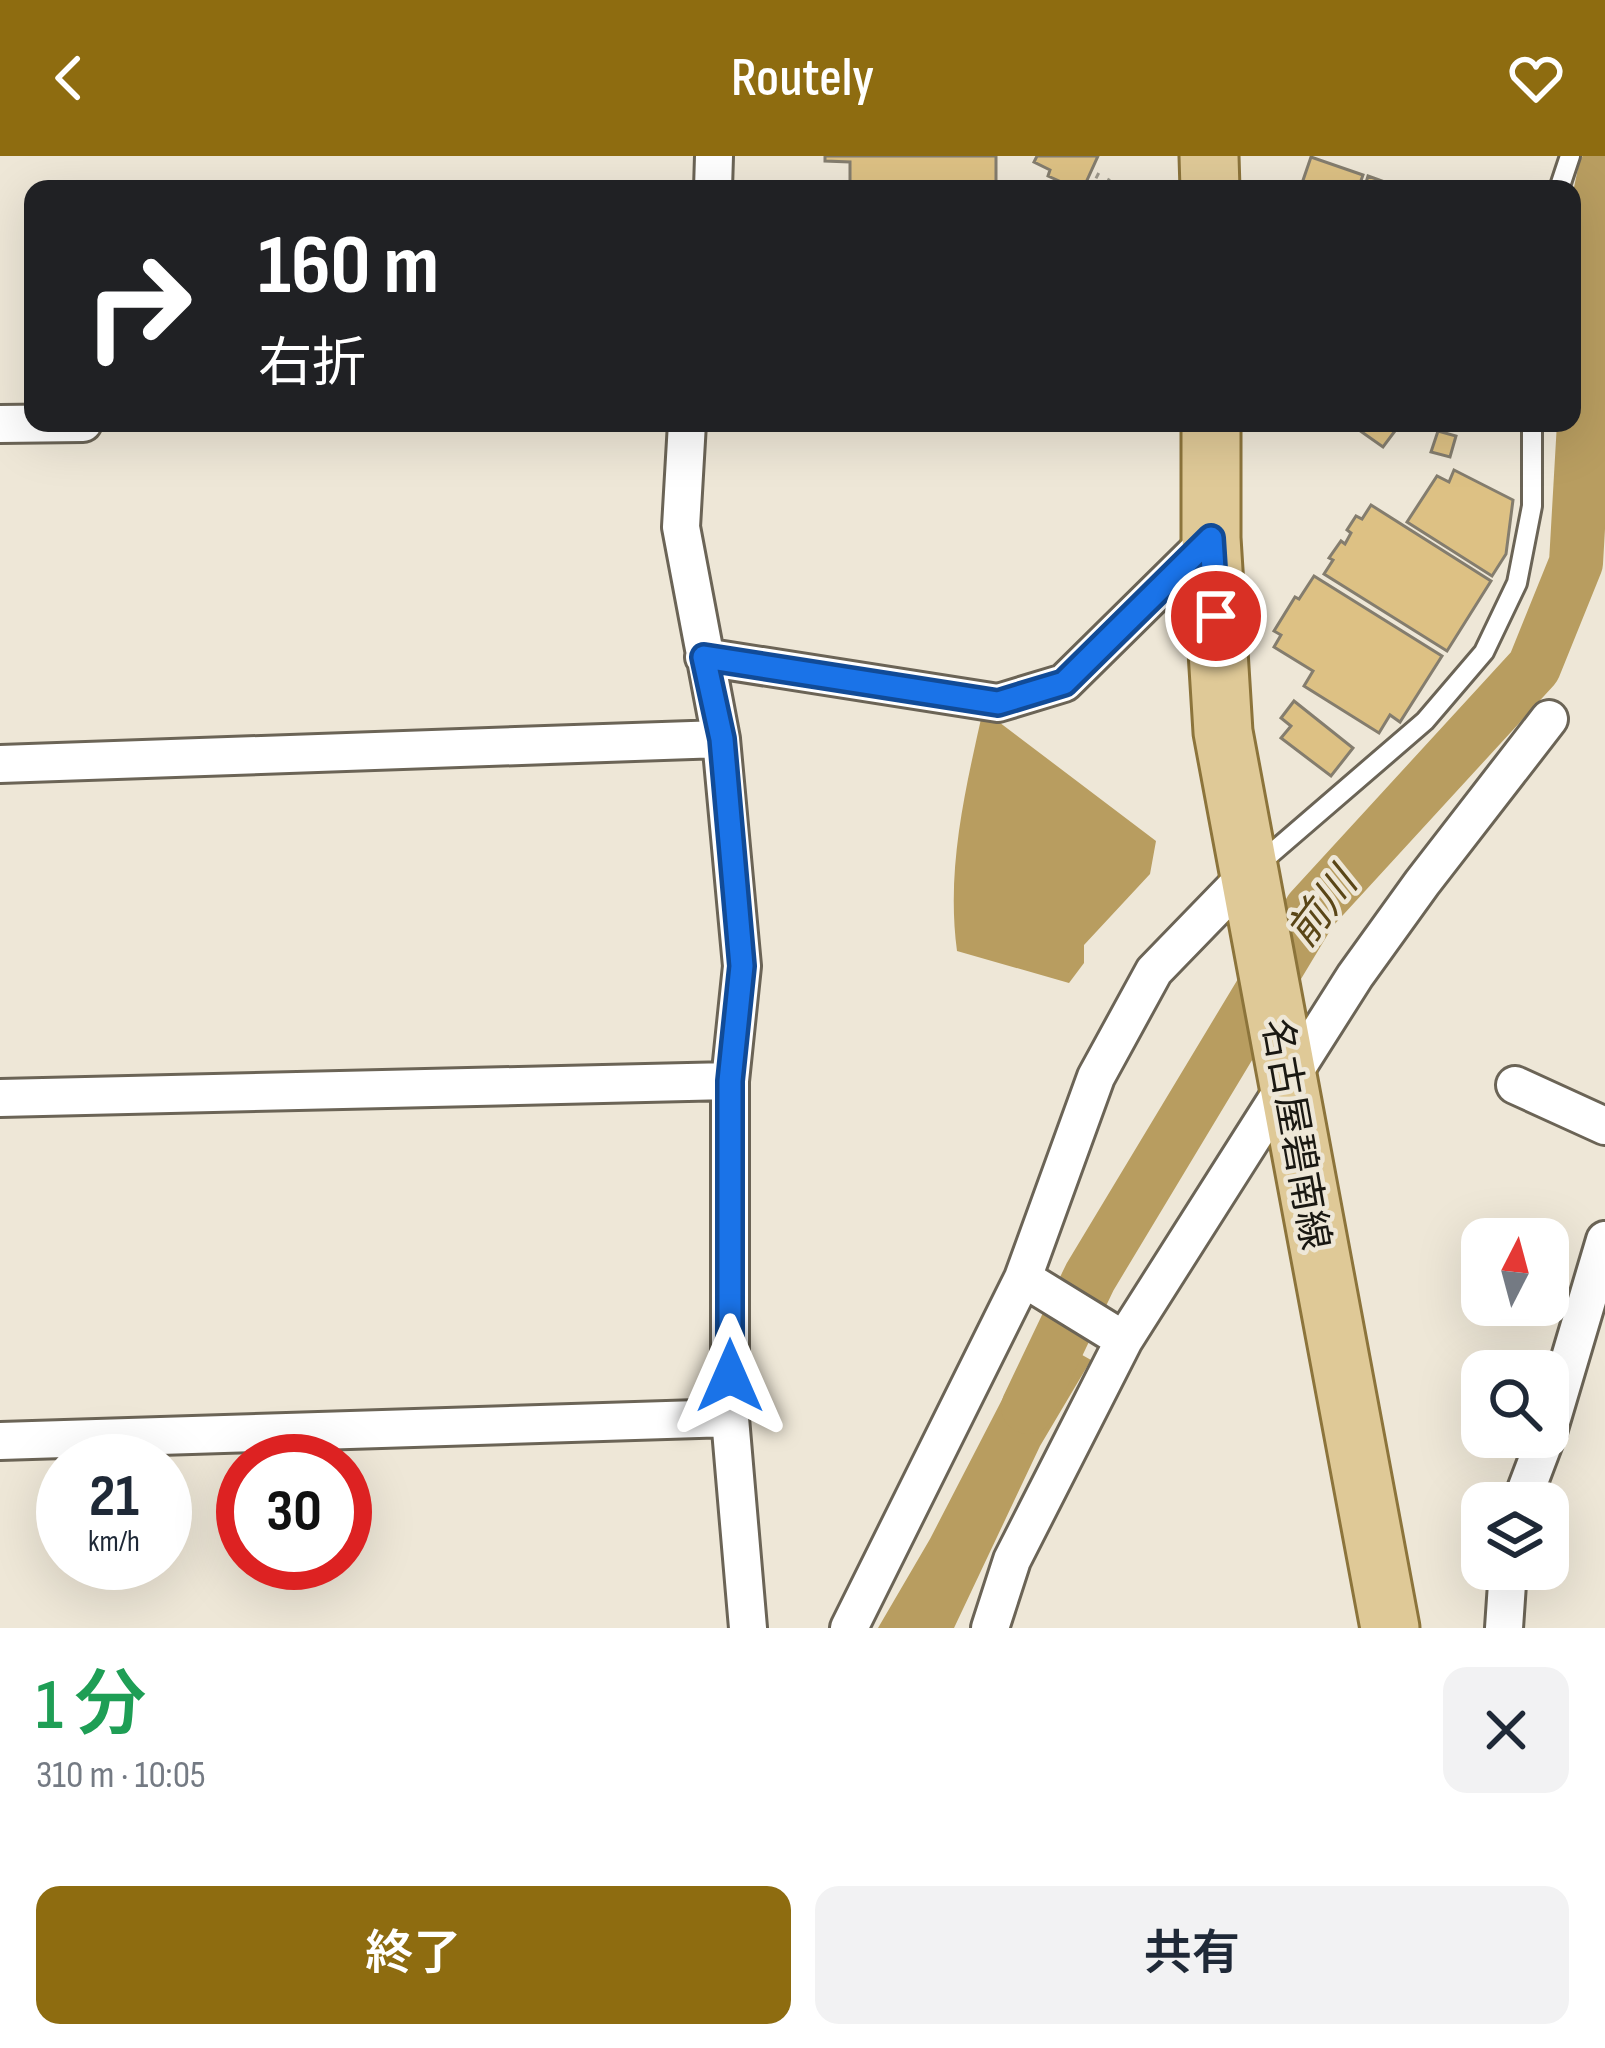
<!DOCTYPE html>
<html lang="ja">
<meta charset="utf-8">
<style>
:root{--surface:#fff;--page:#f2f2f3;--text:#1f2937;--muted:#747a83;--accent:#8e6c10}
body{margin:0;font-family:"Sofia Sans Condensed","Noto Sans JP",sans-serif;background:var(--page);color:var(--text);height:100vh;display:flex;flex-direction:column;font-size:45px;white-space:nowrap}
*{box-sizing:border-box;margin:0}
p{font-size:39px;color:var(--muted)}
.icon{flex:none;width:66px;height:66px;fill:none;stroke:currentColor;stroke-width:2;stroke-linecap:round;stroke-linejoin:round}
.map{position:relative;height:1472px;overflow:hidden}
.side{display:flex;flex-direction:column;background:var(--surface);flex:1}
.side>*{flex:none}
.guide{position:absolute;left:24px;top:24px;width:1557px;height:252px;border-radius:24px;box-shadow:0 12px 48px #0002;background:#202124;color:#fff;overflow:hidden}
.needle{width:78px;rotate:6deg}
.controls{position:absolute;left:1461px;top:1062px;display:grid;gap:24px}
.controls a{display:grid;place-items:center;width:108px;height:108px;border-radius:24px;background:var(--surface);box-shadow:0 12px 48px #0002;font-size:60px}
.speed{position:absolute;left:36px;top:1278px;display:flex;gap:24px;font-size:60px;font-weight:700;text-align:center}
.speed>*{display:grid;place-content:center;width:156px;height:156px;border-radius:50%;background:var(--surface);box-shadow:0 12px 48px #0002;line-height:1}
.speed small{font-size:30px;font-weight:400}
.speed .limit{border:18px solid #d22;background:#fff;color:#111}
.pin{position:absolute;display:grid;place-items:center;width:102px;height:102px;color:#fff;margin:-51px;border:6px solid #fff;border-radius:50%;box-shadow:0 3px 12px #0007}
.me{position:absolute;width:132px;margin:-66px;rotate:0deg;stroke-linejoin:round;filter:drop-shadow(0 0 9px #0008)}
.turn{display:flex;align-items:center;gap:42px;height:252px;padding:0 36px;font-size:54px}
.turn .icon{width:156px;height:156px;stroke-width:2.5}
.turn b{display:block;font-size:84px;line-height:102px}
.round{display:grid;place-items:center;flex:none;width:126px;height:126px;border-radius:24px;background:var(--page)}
.head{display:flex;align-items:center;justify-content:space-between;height:204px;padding:0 36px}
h1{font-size:72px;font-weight:600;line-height:90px;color:#1e9e55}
.action{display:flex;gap:24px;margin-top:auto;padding:24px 36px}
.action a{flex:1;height:138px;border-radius:24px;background:var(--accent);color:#fff;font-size:48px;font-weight:600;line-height:138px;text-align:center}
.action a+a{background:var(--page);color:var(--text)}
header{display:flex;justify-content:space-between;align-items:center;height:156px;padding:0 36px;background:var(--accent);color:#fff;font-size:54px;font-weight:600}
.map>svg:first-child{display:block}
</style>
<header><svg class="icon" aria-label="back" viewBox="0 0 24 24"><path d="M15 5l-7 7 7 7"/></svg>Routely<svg class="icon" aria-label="heart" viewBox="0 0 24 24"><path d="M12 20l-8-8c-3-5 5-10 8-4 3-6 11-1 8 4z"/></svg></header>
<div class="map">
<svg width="1605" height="1472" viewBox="0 0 1605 1472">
<rect width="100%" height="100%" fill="#eee7d7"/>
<!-- water -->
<path fill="#b89d60" d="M983 554 1156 685 1150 718 1084 789V807L1069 827 957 795C946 713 965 635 983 554Z
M1038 1174 1091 1204 1040 1290 954 1472H878L930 1383Z"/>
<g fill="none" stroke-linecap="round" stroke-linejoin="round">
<!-- river -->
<path stroke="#b89d60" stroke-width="54" d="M1028 1251 1090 1121 1311 754 1534 511 1576 407 1596 58 1605 15"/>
</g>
<!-- building -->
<path fill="#ddc184" stroke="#847d6e" stroke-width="3" d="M825 0H996V30H1001V33H850V6L825 5Z
M1037 0H1098L1083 33H1064L1057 30 1059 25 1048 20 1050 14 1034 6Z
M1311 1 1363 19 1358 33H1300Z
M1368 20 1396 30 1394 33H1364Z
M1349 267H1401L1383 291Z
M1438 275 1456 280 1450 301 1431 296Z
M1454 314 1513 344 1506 398 1492 420 1407 366 1437 320 1449 326Z
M1371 349 1491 425 1447 495 1324 418 1333 404 1329 402 1341 385 1345 388 1351 377 1347 374 1356 360 1362 363Z
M1314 420 1442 500 1400 566 1390 559 1379 577 1304 530 1313 515 1274 491 1281 479 1274 475 1295 441 1299 443Z
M1294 545 1353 592 1331 620 1281 582 1291 570 1281 562Z"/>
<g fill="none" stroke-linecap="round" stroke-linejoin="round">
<defs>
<path id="service" d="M1559 33 1570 0
M1259 708 1425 565 1484 496 1517 427 1532 350V267"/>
<path id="minor" d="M713 33 714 0
M0 268 83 267
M704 501 998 547 1064 527 1211 382
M0 608 721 583
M730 925V1262L748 1472
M1515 929 1605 970
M0 942 730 925 742 810 721 583 681 371 687 267
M1124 1184 1355 820 1422 727 1549 563
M1548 1276 1605 1084
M0 1285 730 1262
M1521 1347 1546 1281
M849 1472 1023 1122 1096 921 1154 815 1251 715
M990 1472 1012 1404 1124 1184 1023 1122
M1504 1472 1508 1413"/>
<path id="primary" d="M1209 0 1210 33
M1211 267V382L1223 576 1390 1472"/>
</defs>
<!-- service casing -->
<use href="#service" stroke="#6b6456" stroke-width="24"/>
<!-- minor casing -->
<use href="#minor" stroke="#6b6456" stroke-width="42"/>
<!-- primary casing -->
<use href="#primary" stroke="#8c743b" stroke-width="63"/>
<!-- path -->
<path stroke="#9d988c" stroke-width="6" stroke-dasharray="3 9" stroke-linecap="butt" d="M1096 19 1123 33"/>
<!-- service -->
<use href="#service" stroke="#fff" stroke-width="18"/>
<!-- minor -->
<use href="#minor" stroke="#fff" stroke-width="36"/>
<!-- primary -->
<use href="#primary" stroke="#dfc997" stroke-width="57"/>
</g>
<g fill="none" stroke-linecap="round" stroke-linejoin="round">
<defs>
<path id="route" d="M730 1220V925L742 810 722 583 704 501 998 547 1064 527 1211 382 1216 460"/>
</defs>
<!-- route casing -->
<use href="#route" stroke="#114b97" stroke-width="30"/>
<!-- route -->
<use href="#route" stroke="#1a73e8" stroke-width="21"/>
</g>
<g text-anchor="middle" stroke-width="9" stroke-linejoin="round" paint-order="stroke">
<!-- street labels -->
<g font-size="39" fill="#1a1812" stroke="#eee7d7">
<text transform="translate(1297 978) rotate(80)" y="14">名古屋碧南線</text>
</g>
<!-- water labels -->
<g font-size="42" font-style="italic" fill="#5a4617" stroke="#eee7d7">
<text transform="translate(1321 751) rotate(-53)" y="15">前川</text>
</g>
</g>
</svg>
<div class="controls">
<a><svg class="needle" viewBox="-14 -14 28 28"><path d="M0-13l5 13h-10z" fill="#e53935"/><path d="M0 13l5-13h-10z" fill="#747a83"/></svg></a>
<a><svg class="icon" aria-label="search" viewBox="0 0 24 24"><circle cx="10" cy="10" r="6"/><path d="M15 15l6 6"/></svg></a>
<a><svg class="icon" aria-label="layers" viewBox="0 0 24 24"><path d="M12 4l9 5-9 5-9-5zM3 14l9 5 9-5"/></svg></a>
</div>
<div class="speed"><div>21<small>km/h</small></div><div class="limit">30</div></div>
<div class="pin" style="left:1216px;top:460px;background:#d93025"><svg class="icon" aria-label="arrive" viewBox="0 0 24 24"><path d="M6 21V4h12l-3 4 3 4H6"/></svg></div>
<svg class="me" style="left:730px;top:1220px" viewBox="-20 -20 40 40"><path d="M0-17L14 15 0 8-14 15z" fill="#1a73e8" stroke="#fff" stroke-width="4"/></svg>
<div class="guide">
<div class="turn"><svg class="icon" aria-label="right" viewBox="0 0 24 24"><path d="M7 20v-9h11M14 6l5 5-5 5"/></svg><div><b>160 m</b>右折</div></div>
</div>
</div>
<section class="side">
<div class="head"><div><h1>1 分</h1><p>310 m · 10:05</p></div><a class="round"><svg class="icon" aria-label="close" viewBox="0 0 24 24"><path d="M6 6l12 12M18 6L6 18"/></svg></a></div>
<div class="action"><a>終了</a><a>共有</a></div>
</section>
